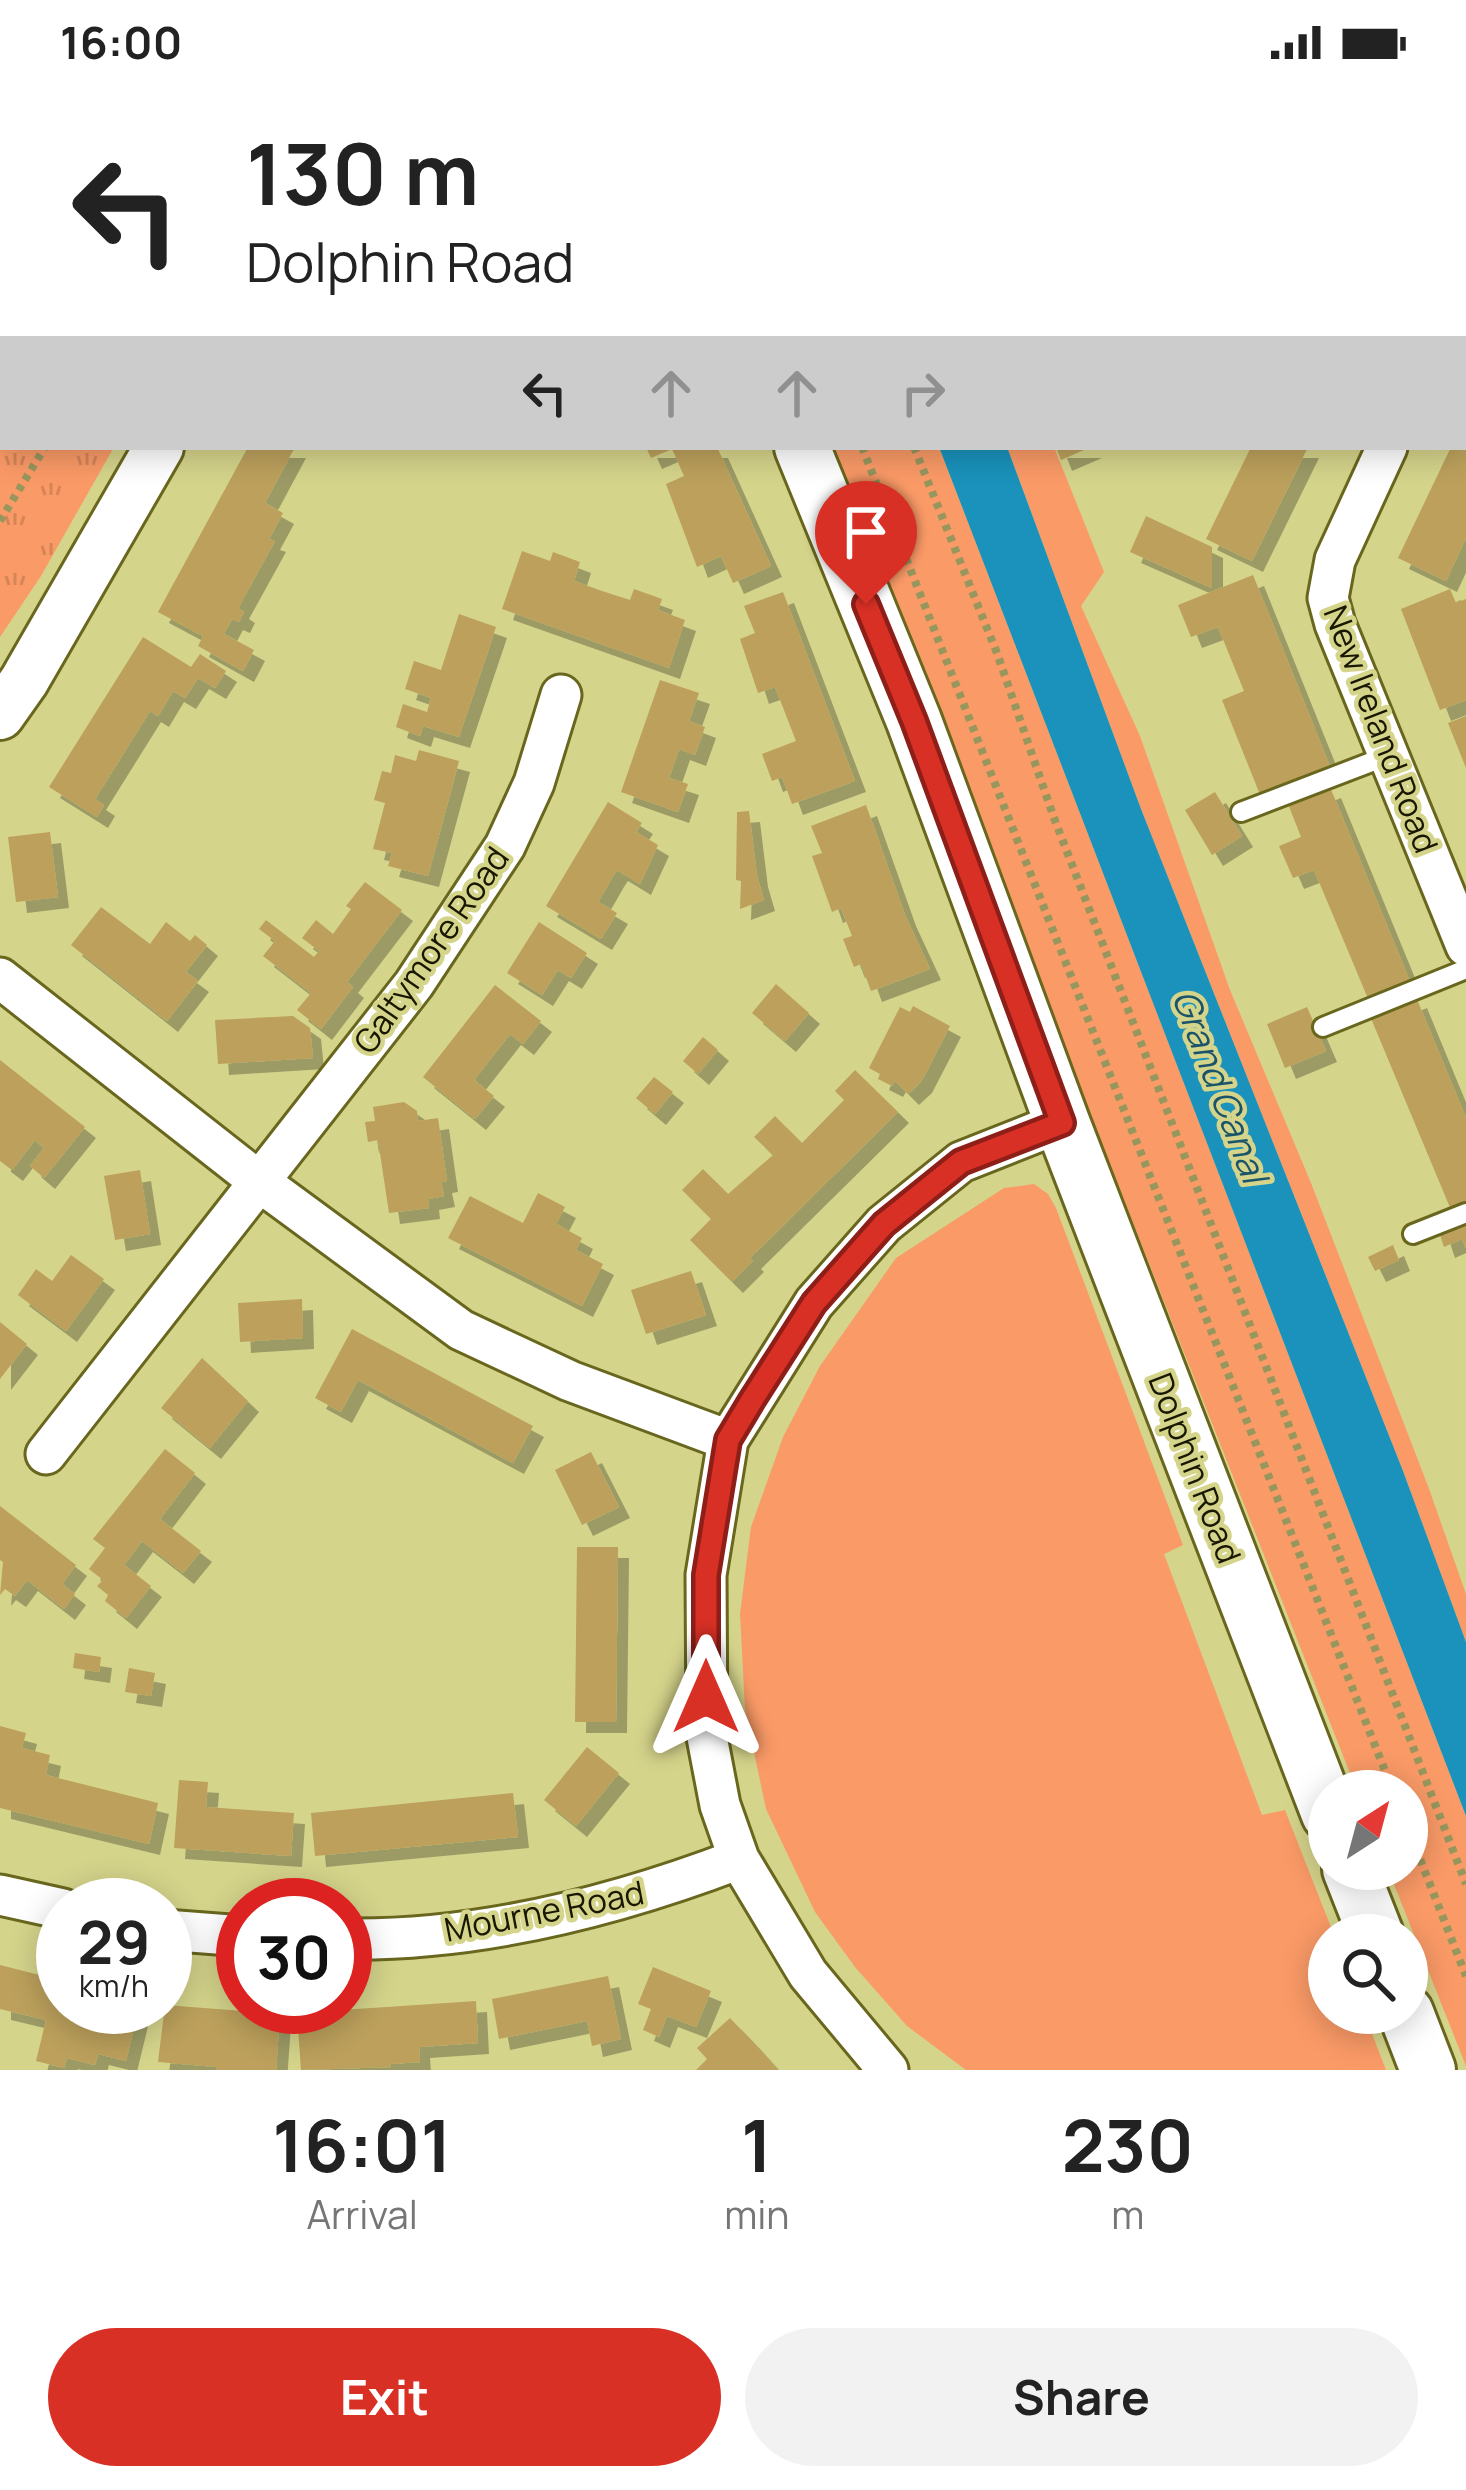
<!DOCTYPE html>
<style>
:root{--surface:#fff;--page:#f2f2f2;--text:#222;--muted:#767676;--accent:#d93025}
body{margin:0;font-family:Manrope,sans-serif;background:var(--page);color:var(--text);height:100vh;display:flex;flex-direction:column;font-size:45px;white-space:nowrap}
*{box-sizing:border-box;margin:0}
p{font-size:39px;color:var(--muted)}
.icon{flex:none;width:66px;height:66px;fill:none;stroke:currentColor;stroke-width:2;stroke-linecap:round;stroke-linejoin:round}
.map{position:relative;height:1986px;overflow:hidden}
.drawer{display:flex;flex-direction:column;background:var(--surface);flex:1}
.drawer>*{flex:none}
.banner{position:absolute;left:0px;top:0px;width:1467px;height:366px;box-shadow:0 6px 30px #0003;background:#fff;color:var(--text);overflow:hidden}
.needle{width:78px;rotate:36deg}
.buttons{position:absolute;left:1308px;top:1686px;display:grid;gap:24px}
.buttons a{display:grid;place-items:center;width:120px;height:120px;border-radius:50%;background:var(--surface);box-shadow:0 6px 30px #0003;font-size:60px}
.speed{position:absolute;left:36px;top:1794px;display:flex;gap:24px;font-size:60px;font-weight:700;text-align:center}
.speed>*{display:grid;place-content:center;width:156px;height:156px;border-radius:50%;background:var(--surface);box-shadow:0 6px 30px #0003;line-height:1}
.speed small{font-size:30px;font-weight:400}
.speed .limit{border:18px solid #d22;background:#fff;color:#111}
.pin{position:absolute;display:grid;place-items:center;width:102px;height:102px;color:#fff;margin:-123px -51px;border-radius:50% 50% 50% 0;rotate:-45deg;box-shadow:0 0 12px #0007}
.pin .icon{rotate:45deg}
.me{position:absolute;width:132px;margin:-66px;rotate:0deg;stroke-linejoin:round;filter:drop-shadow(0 0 9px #0008)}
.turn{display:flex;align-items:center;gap:42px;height:252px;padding:0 48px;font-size:54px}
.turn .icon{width:156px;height:156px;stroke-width:2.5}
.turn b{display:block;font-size:84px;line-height:102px}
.lanes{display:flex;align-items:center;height:114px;padding:0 48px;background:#0003;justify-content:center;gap:60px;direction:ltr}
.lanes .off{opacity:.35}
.eta{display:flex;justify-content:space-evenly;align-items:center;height:204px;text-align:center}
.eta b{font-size:72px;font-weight:700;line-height:84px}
.action{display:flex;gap:24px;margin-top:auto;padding:24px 48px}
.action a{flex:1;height:138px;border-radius:72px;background:var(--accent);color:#fff;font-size:48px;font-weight:700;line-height:138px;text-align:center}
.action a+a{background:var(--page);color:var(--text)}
.status{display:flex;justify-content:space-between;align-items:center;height:84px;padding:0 60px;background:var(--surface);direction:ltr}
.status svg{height:33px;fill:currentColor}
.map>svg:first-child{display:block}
</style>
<div class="status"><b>16:00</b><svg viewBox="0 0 49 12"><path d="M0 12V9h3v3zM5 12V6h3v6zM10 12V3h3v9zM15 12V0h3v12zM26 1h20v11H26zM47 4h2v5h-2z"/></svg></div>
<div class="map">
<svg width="1466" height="1986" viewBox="0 0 1466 1986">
<defs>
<pattern id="park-tufts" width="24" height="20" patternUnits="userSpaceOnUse" patternTransform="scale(3)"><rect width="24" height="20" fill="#fa9a67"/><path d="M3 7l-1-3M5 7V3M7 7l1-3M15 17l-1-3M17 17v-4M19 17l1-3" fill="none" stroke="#d68458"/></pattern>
<filter id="shadow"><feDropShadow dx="11" dy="11" stdDeviation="0" flood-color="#0004"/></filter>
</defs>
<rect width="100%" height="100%" fill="#d5d48b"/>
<!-- grass -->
<path fill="#fa9a67" d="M827 363H939L1466 1732V1982L1388 1785H1407V1707H1357Z
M1007 363H1054L1104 488 1081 522 1140 652 1230 906 1311 1099 1428 1402 1466 1510V1558L1403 1387 1141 725Z
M1034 1100 1048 1110 1056 1124 1183 1461 1164 1470 1262 1731 1285 1726 1334 1851H1329V1929H1364L1386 1986H966L907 1942 855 1883 815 1828 766 1725 745 1625 740 1530 751 1443 783 1353 820 1282 896 1174 1004 1104Z"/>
<!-- park -->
<path fill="url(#park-tufts)" d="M0 0H279L3 3V363H114L41 492 0 553Z"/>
<!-- water -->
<path fill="#1a92bb" d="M939 363H1007L1141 725 1403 1387 1466 1558V1732Z"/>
<!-- building -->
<path fill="#bca05b" filter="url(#shadow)" d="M248 363H295L265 419 283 429 269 455 275 457 238 524 244 528 239 538 232 535 224 550 254 566 243 587 198 562 203 552 158 528Z
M646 363H717L771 482 733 499 721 472 697 483 666 400 684 392 672 365 651 374Z
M1056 363H1091L1061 376Z
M1251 363H1308L1252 477 1206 455Z
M1451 363H1466V454L1446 497 1398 474Z
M1146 432 1212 463V504L1130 468Z
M522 467 550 477 553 468 580 478 574 497 602 507 630 516 634 505 662 515 658 526 685 536 669 584 502 525Z
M1253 491 1331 685 1261 713 1222 616 1244 607 1218 543 1191 553 1178 521Z
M1450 505 1456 519 1466 515V616L1440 626 1401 525Z
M783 508 855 697 792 720 782 693 772 697 762 670 796 657 775 603 758 609 740 555 755 549 744 522Z
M459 530 496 543 459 653 423 642 420 652 396 643 403 620 427 628 431 614 405 605 414 577 441 586Z
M143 553 191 583 200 570 226 587 215 604 198 594 185 614 173 607 158 632 150 627 95 715 104 721 97 733 49 703Z
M660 596 699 609 689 637 705 643 695 671 679 665 669 694 688 700 678 728 621 708Z
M1466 632V684L1448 639Z
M419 666 459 677 428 792 388 782 392 769 373 765 385 719 374 716 382 687 391 689 395 671 416 677Z
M1330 703 1411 900 1369 917 1314 786 1293 794 1279 762 1301 753 1288 720Z
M1215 708 1242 752 1212 771 1185 726Z
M608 718 642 739 636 748 658 761 640 800 617 786 613 792 598 818 617 829 601 855 546 822Z
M866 721 905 831 930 885 871 907 861 880 854 883 843 855 852 852 841 824 832 828 812 772 822 769 811 742Z
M749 727 757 792 764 816 740 825 741 797 736 796 737 728Z
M50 748 58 813 16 818 8 753Z
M365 798 402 826 347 898 353 903 321 945 297 926 311 909 263 872 275 857 259 845 266 836 314 873 319 867 302 854 316 836 333 850 351 825 346 822Z
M101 823 150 860 166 838 190 857 195 851 207 861 186 888 198 897 167 937 71 861Z
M539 838 587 869 571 894 558 886 542 911 507 889Z
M776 900 809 929 785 957 752 929Z
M495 901 541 937 523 960 510 950 474 996 494 1012 475 1035 423 993Z
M1416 913 1466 1034V1120L1451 1126 1370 932Z
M913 922 950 942 921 998 908 1010 895 997 892 1002 878 995 880 990 869 984 900 923 910 928Z
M1307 923 1326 967 1285 984 1267 940Z
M293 932 310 944 313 974 218 980 215 936Z
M703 953 718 966 698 990 683 977Z
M0 976 85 1043 44 1094 30 1082 44 1064 35 1056 12 1086 0 1077Z
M855 986 898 1028 750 1174 753 1177 732 1198 690 1156 711 1135 682 1106 703 1085 728 1110 773 1071 754 1053 775 1032 802 1059 844 1016 835 1007Z
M654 993 673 1008 655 1030 636 1014Z
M404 1018 417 1027 418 1037 438 1034 447 1097 441 1098 444 1112 428 1115 429 1124 389 1129 378 1056 368 1058 365 1038 375 1037 373 1023Z
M140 1086 150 1150 115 1156 104 1092Z
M538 1109 565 1123 556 1140 582 1154 576 1166 603 1180 582 1222 448 1154 470 1112 523 1139Z
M1466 1137V1164L1462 1155 1444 1163 1439 1148Z
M1393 1161 1399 1176 1375 1187 1368 1173Z
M71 1171 104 1195 66 1247 18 1211 36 1185 52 1197Z
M691 1187 706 1231 646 1250 631 1206Z
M302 1215 303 1254 240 1258 238 1219Z
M0 1238 27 1260 0 1295Z
M352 1245 533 1342 513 1379 358 1296 341 1328 315 1314Z
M202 1274 248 1317 210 1364 161 1324Z
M165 1365 195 1389 160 1435 201 1467 183 1489 142 1457 124 1481 151 1502 126 1534 105 1517 108 1511 97 1502 103 1496 89 1485 105 1464 93 1455Z
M591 1368 619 1423 582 1441 555 1386Z
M0 1422 76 1481 62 1500 75 1510 64 1525 27 1496 15 1512 5 1505 0 1511 3 1478 0 1476Z
M577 1463H618L616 1638H575Z
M75 1569 101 1573 99 1588 73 1584Z
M129 1584 155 1589 151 1612 125 1608Z
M0 1642 26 1649 22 1664 50 1671 46 1691 158 1719 149 1760 0 1724Z
M587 1663 619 1689 576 1742 544 1716Z
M179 1696 208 1698 206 1723 294 1729 291 1772 174 1764Z
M513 1709 518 1753 315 1772 311 1729Z
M0 1881 63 1897V1923H139L126 1977 98 1970 95 1981 67 1974 64 1984 36 1977 46 1936 0 1925Z
M653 1883 711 1907 696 1943 667 1932 659 1953 643 1946 651 1925 638 1920Z
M608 1892 621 1955 592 1962 587 1937 499 1955 492 1915Z
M476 1917 478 1959 419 1963 420 1978 390 1980 391 1983 301 1986 297 1929Z
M165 1921 280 1930 276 1986H216L217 1983 158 1978Z
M730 1934 751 1956 778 1986H696L707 1975 697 1964Z"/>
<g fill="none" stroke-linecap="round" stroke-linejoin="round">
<defs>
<path id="service" d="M1282 3 1284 0
M1241 728 1387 672
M1323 943 1466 885
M1413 1150 1466 1129"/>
<path id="minor" d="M1464 218 1466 216
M1387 363 1335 476 1328 514 1335 540 1466 862
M0 894 261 1099 461 1246 570 1297 728 1356
M46 1370 414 900 505 762 534 699 561 611
M0 1811 63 1825
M165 1846 243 1852
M345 1855C478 1857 616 1822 739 1775
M888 1986 808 1890 739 1775 720 1721 707 1653 706 1491 728 1356 814 1219 884 1140 961 1078 1062 1038"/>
<path id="tertiary" d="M330 3 331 0
M0 631 24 597 159 363"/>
<path id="secondary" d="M631 0 632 3
M802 363 914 637 1062 1038 1329 1730
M1350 1785 1376 1851
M1406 1929 1428 1986"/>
</defs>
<!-- service casing -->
<use href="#service" stroke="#69671d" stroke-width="24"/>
<!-- minor casing -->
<use href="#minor" stroke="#69671d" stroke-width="45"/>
<!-- tertiary casing -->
<use href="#tertiary" stroke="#69671d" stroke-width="54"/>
<!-- secondary casing -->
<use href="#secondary" stroke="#69671d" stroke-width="60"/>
<!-- path -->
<path stroke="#97965d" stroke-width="8" stroke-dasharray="6 6" stroke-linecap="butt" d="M702 0 704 3
M759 0 761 3
M212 3 213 0
M862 363 1393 1707
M914 363 997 569 1054 734 1466 1800
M0 437 45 363
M1407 1742 1466 1892"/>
<!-- service -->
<use href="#service" stroke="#fff" stroke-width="18"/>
<!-- minor -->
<use href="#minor" stroke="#fff" stroke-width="39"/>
<!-- tertiary -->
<use href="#tertiary" stroke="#fff" stroke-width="48"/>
<!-- secondary -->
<use href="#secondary" stroke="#fff" stroke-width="54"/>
</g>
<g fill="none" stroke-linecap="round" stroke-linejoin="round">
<defs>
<path id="route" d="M706 1613V1491L728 1356 752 1316 814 1219 884 1140 961 1078 1062 1039 914 637 866 520"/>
</defs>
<!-- route casing -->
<use href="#route" stroke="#8d1f18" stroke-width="30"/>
<!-- route -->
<use href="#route" stroke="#d93025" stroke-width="21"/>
</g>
<g text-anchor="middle" stroke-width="9" stroke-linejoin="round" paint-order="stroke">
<!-- street labels -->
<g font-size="33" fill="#181700" stroke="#d5d48b">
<text transform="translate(1381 645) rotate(69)" y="12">New Ireland Road</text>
<text transform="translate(431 866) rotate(-55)" y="12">Galtymore Road</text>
<text transform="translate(1195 1384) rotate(69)" y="12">Dolphin Road</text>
<text transform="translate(544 1827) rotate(-11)" y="12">Mourne Road</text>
</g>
<!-- water labels -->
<g font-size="36" font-style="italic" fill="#19546a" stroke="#d5d48b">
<text transform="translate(1220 1002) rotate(69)" y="13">Grand Canal</text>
</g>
</g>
</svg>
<div class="buttons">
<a><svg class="needle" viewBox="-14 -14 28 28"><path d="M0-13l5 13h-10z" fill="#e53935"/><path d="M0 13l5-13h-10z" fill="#767676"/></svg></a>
<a><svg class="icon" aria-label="search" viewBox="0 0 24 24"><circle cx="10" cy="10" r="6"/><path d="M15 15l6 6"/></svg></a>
</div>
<div class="speed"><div>29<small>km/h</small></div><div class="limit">30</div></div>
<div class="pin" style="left:866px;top:520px;background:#d93025"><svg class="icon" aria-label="arrive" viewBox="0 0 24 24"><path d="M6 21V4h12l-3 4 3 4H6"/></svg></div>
<svg class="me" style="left:706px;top:1613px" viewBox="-20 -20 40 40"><path d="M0-17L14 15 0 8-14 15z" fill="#d93025" stroke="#fff" stroke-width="4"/></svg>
<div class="banner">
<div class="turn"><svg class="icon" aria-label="left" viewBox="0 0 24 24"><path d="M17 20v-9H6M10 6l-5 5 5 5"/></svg><div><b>130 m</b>Dolphin Road</div></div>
<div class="lanes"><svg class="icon" aria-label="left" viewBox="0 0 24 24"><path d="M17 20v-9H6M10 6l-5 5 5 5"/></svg><svg class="icon off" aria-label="ahead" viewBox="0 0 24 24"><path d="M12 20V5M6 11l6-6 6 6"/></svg><svg class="icon off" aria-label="ahead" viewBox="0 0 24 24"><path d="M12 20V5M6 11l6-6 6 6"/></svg><svg class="icon off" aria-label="right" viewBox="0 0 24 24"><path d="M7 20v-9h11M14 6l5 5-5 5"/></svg></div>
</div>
</div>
<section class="drawer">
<div class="eta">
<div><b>16:01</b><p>Arrival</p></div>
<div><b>1</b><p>min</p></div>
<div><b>230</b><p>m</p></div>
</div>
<div class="action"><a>Exit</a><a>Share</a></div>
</section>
